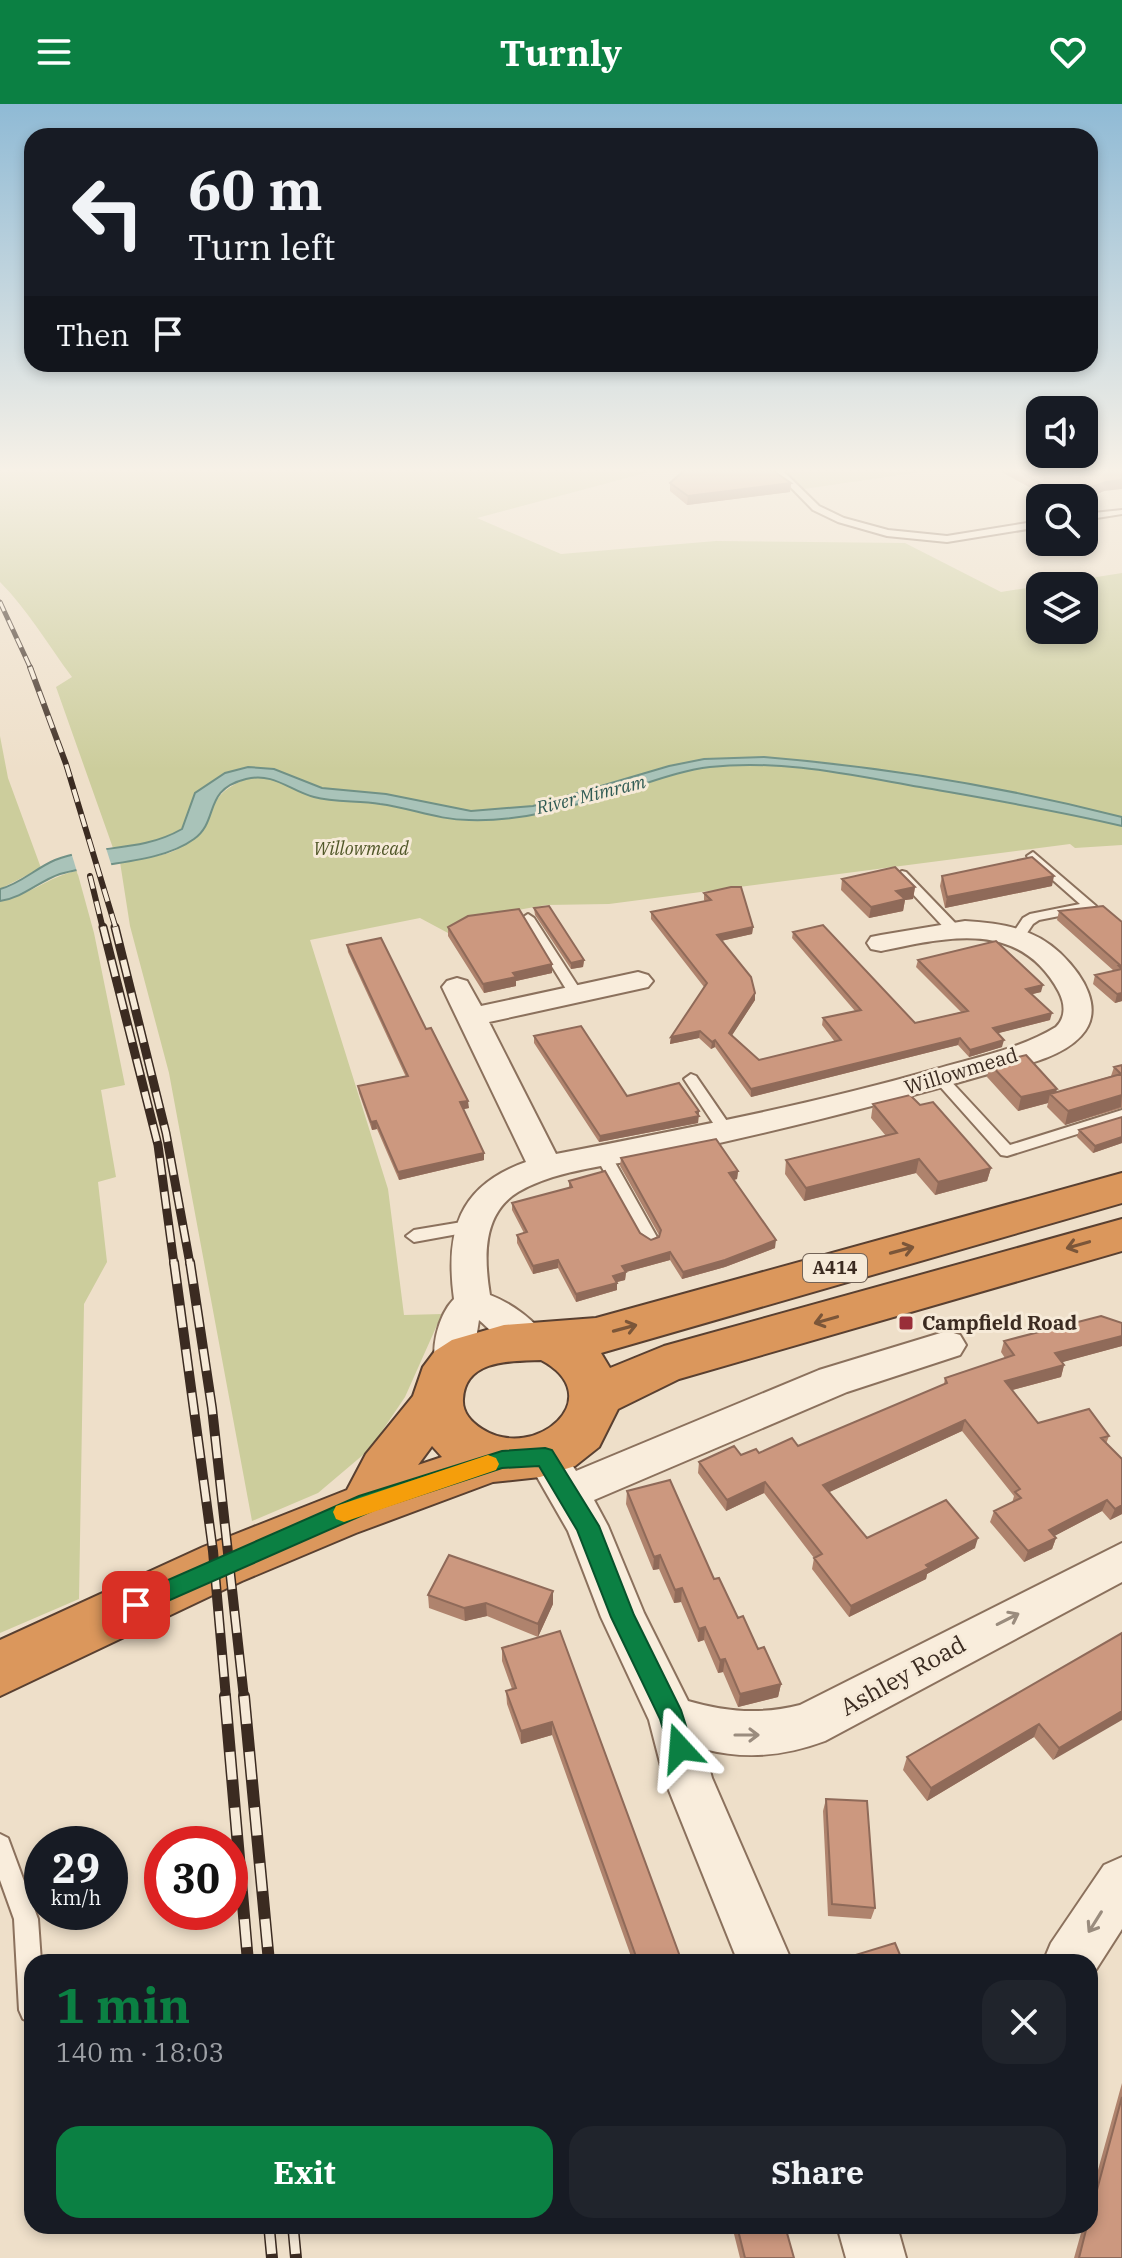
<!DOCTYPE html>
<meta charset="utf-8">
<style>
:root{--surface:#171b24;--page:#20242c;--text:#f1f3f6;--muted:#9ea1a6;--accent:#0b8043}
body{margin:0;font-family:"IBM Plex Serif",serif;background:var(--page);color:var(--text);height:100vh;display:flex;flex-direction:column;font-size:30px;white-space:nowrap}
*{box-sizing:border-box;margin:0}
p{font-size:26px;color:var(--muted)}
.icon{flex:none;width:44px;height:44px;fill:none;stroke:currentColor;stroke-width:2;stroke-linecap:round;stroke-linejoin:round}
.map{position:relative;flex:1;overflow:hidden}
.details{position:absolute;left:24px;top:1850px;width:1074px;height:280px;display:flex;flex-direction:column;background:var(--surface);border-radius:24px;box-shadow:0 4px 12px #0003}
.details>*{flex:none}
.top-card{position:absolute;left:24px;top:24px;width:1074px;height:244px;border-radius:24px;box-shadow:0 4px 12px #0003;background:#171b24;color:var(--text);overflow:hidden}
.controls{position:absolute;left:1026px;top:292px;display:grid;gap:16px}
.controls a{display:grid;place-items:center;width:72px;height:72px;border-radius:16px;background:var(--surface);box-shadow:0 4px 12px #0003;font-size:40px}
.speed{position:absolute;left:24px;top:1722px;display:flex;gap:16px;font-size:40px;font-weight:700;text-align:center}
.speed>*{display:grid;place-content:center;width:104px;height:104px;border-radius:50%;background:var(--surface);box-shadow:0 4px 12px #0003;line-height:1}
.speed small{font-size:20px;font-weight:400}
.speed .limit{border:12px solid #d22;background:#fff;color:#111}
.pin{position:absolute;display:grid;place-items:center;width:68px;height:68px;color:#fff;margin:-34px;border-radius:16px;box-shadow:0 4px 12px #0006}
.me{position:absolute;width:88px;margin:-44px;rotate:341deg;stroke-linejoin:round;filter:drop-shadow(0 0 6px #0008)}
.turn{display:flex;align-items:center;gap:28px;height:168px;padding:0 32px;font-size:36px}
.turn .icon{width:104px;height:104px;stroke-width:2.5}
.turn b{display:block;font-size:56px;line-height:68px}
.then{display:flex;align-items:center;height:76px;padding:0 32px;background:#0003;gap:16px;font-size:30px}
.round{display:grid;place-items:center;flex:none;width:84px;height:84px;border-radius:24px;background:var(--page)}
.head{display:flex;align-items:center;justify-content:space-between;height:136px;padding:0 32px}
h1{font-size:48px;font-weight:800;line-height:60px;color:var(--accent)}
.primary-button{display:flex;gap:16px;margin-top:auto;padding:16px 32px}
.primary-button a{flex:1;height:92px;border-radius:24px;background:var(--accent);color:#fff;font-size:32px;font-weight:800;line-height:92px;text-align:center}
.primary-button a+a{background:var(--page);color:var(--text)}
header{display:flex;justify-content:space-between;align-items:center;height:104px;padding:0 32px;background:var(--accent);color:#fff;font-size:36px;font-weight:800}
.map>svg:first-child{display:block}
</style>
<header><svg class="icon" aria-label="menu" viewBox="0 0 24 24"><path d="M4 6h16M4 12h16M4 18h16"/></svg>Turnly<svg class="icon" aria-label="heart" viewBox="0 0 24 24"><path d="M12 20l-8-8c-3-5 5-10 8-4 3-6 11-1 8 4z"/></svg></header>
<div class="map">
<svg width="1122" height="2154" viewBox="0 0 1122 2154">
<rect width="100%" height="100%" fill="#eedfc9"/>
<!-- green -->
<path fill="#cccd9c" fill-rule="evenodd" d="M0 364H664L477 414 561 450 716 437 905 439 1001 488 1122 469V741L1075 744 1070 740 609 800 546 801 501 809 448 829 420 814 310 836 388 1085 404 1211 442 1210 405 1293 370 1345 318 1389 252 1417 169 969 130 822 120 758C137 754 160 754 176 746 218 727 198 690 250 674L195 689 182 725C159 738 139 742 113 744L56 583 72 573C48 541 28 506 0 478ZM1040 482H1084V526H1040Z
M777 364H948L797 386Z
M0 632 8 674 41 764 0 785Z
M77 767 94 829 125 981 101 986 116 1073 98 1078 107 1158 84 1200 79 1495 0 1529V797C27 793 49 772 77 767Z"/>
<!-- water -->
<path fill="#a9c3b9" stroke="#709186" stroke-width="2" d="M764 653C884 663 1005 683 1122 713V722C1055 706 988 695 920 683 851 671 781 655 710 663 684 666 659 675 634 683 580 700 527 718 469 716 438 716 411 704 380 700 359 696 335 699 314 693 290 687 274 668 246 675 202 686 220 716 194 735 160 760 100 758 60 770 39 777 23 794 0 797V785C20 780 36 764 55 756 98 740 140 749 182 725L195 689 225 669 248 663 274 665 322 684 386 690 471 707 533 702 669 662 704 655Z"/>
<!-- pier -->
<path fill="#eedfc9" d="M105 741 112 763 78 771 71 748Z"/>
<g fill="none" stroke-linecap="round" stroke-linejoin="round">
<defs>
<path id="lane" d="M772 364H780L819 402 844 414 888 426 947 432 1040 417V423L947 438 887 432 838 418 813 406Z
M1122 406V410L1084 416V410Z
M1033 748 1096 802 1090 806 1039 816 1033 820 1023 835 1018 836 1011 832 1023 814 1030 810 1080 800 1029 755 1027 752Z
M902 767 906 768 959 823V829H949L898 774 896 771Z
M528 810 534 814 583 890 581 893H571L569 890 522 814Z
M691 970 696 972 731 1023 734 1027 731 1031H721L684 975Z
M941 970 946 972 1010 1041 1122 1006V1016L1007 1052 1001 1051 936 978 934 975 936 972Z
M604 1048 612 1053 658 1135 656 1139 650 1141 642 1135 596 1053Z
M474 1116 480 1118 482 1122 480 1126 414 1138 406 1132 414 1126Z
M0 1730 8 1734 38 1815 41 1858H32V1919L23 1915 19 1906 14 1815 0 1776Z"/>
<path id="street" d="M965 817C1000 819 1034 824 1060 849 1082 870 1106 905 1081 932 1058 957 1012 963 981 972 878 1002 775 1027 670 1050 624 1060 558 1064 518 1088 482 1110 484 1154 490 1191 511 1199 537 1217 548 1237L542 1247C514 1256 499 1233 479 1216L472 1260 467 1270 453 1275 439 1270C428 1250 438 1211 454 1195 445 1128 458 1082 526 1058L442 883 447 877 457 874 467 877 481 902 638 868 648 871 653 877 648 883 489 918 556 1050C683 1025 811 1001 936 965 977 953 1020 945 1056 923 1066 913 1065 900 1059 888 1020 815 948 833 881 847L871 845 867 839 871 833 881 831Z
M947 1227 960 1231 966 1241 960 1251 847 1288 594 1396 608 1422 644 1509 688 1597C726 1608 761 1611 800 1601L1122 1439V1478L825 1637C785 1652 746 1656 704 1645L712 1674 792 1858H738L664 1674 649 1616 601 1513 568 1427 525 1352 531 1340C559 1331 562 1345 576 1367L819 1266Z
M1122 1753V1825L1090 1875V1858H1043L1051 1839 1104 1761Z
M837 2122H897L906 2154H846Z"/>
<path id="highway" d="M1122 1069V1099L601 1249 610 1264 664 1242 1122 1115V1147L679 1275 618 1305 599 1343 575 1362 540 1373 493 1378 356 1429 242 1477 0 1592V1536L203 1443 347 1386 366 1350 413 1292 423 1263 435 1247 452 1236 504 1221 596 1214ZM541 1256C611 1293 535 1359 482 1325 471 1318 462 1308 463 1295 465 1255 512 1257 541 1256ZM432 1342 442 1353 418 1361Z"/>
</defs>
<!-- lane casing -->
<use href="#lane" stroke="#8b715d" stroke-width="4"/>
<!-- street casing -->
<use href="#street" stroke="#8b715d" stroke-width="4"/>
<!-- highway casing -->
<use href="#highway" stroke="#594031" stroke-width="4"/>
<!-- lane -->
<use href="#lane" fill="#f9eddc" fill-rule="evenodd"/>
<!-- street -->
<use href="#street" fill="#f9eddc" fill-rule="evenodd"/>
<!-- highway -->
<use href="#highway" fill="#db975c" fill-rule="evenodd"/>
<defs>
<path id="rail-far4" d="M0 498 31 565"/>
<path id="rail-far3" d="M30 563 66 660 116 825
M90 772 103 825"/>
<path id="rail-far2" d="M103 823 158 1041 174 1160
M115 823 166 1029 190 1160"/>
<path id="rail-far1" d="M174 1158 213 1447 226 1594
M190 1158 212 1304 244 1594"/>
<path id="rail" d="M225 1592 248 1858
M244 1592 269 1858
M269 2122 272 2154
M293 2122 296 2154"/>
</defs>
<!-- rail-far4 casing -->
<use href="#rail-far4" stroke="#3b2b21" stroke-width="5"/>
<!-- rail-far3 casing -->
<use href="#rail-far3" stroke="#3b2b21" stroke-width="6"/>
<!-- rail-far2 casing -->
<use href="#rail-far2" stroke="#3b2b21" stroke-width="9"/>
<!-- rail-far1 casing -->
<use href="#rail-far1" stroke="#3b2b21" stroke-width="10"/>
<!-- rail casing -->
<use href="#rail" stroke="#3b2b21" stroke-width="12"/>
<!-- rail-far4 -->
<use href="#rail-far4" stroke="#f6ead8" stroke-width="3" stroke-dasharray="10" stroke-linecap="butt"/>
<!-- rail-far3 -->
<use href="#rail-far3" stroke="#f6ead8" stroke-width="4" stroke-dasharray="13" stroke-linecap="butt"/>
<!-- rail-far2 -->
<use href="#rail-far2" stroke="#f6ead8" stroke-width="6" stroke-dasharray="17" stroke-linecap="butt"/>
<!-- rail-far1 -->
<use href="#rail-far1" stroke="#f6ead8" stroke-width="7" stroke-dasharray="22" stroke-linecap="butt"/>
<!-- rail -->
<use href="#rail" stroke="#f6ead8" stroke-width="9" stroke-dasharray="28" stroke-linecap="butt"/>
</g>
<!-- wall -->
<path fill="#af836d" d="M994 364H1122L1104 387 1090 393 1040 389Z
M670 379H791L790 388 687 401 670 387Z
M942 772 1052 782 945 804 940 782Z
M842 775 915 783 913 795 905 796 903 807 869 814 841 786Z
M704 789 753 823 752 830 721 837 755 896 732 931 759 956 835 938 822 921 823 914 855 907 792 834 793 828 915 919 961 908 916 863 918 856 1041 888 1032 890 1050 916 998 929 1002 943 969 953 958 941 751 993 715 943 711 945 699 934 670 940 671 933 704 883 651 815V808L706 798 704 796Z
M534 804 584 856 583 863 571 865 535 811Z
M1059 807 1122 818V897L1115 899 1093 880 1095 871 1114 867 1057 816Z
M448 823 552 860V869L516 877V882L484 889 448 832Z
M347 841 426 925 469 1004 463 1005 484 1049V1056L399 1076 377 1025 372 1026 359 989 358 982 406 973 348 848Z
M534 932 627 992 699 1007 698 1019 599 1038 534 939Z
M990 960 1056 988 1111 972 1114 963 1122 961V1004L1065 1021 1047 1003 1048 999 1018 1007 987 973Z
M873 1000 920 1001 991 1064 987 1077 935 1091 916 1069 804 1097 785 1070 786 1056 886 1032 871 1014Z
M1122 1013V1039L1093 1049 1077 1033 1079 1026Z
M621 1054 738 1067 737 1075 734 1076 775 1144 725 1163 682 1175 670 1156 626 1168 625 1176 617 1178V1186L576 1198 558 1164 533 1170 517 1139V1131L524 1129 512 1106V1099L569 1084V1077L651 1136 659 1131 620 1062Z
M1122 1219V1242L1062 1258 1064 1261 1061 1273 1012 1286 1038 1319 1109 1332 1106 1340 1122 1355V1410L1110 1416 1102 1407 1054 1432 1056 1434 1052 1445 1024 1458 990 1418 994 1407 1012 1399 1014 1392 962 1327 829 1388 867 1434 975 1444 927 1470 926 1475 849 1513 812 1465 814 1454 764 1389 726 1407 698 1369 699 1358 798 1342 944 1280 945 1274 1005 1254 1001 1248 1004 1237Z
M627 1387 714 1475 738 1514 781 1580 778 1593 738 1603 723 1568 718 1569 704 1536 698 1538 681 1498 674 1499 659 1465 653 1466 626 1400Z
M428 1491 553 1500 538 1533 487 1512 465 1517 429 1504Z
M560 1527 682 1858H633L552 1631 521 1640 507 1600 506 1587 512 1585 502 1557V1544Z
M1122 1529 1053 1656 1034 1633 927 1697 903 1666 907 1653Z
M826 1695 875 1804 871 1815 828 1812 823 1707Z
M1122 1979V2154H1074L1083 2122H1090V2095Z
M732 2122H785L794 2154H740Z"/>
<!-- shaded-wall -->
<path fill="#8f6a59" d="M1122 376V385L1104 387 1090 393 1092 383 1106 378Z
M791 379 790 388 687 401 688 392Z
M1054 772 1052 782 945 804 947 793Z
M915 783 913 795 905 796 903 807 869 814 871 803 896 787Z
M753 823 752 830 716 838 717 831Z
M584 856 583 863 571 865V859Z
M552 860V869L516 877V882L484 889 483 880 513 869Z
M1043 881 1041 888 1025 892 1026 885Z
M755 889V896L729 936V929Z
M1122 889V897L1115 899 1117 890Z
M1052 909 1050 916 991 931 993 924Z
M700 927 699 934 670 940 671 933Z
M960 934 958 941 751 993V985Z
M715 936V943L711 945 712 938Z
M1004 936 1002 943 969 953 970 946Z
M1057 985 1055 994 1050 990 1048 999 1018 1007 1021 993Z
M1122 991 1121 1003 1065 1021 1068 1007Z
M468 997 469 1004 460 1006V998Z
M699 1007 698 1019 599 1038 600 1032Z
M376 1017 377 1025 372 1026 371 1018Z
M1122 1033V1039L1093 1049 1095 1042Z
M484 1049V1056L399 1076 398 1068Z
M919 1055 916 1069 804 1097 806 1084Z
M991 1064 987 1077 935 1091 938 1078Z
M738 1067 737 1075 728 1077 729 1069Z
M776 1136 775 1144 725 1163 682 1175 683 1168Z
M670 1148V1156L626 1168 625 1176 613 1179V1172L622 1162Z
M558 1156V1164L533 1170V1162Z
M617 1179V1186L576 1198V1190Z
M1122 1232V1242L1052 1261 1055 1249Z
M1064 1261 1061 1273 1001 1289 1005 1277Z
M965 1316 962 1327 821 1392 823 1381Z
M765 1378 764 1389 726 1407 727 1396Z
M1107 1396 1102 1407 1045 1437 1049 1426Z
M1122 1401V1410L1110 1416 1115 1405Z
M978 1434 975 1444 927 1470 926 1475 849 1513 851 1502Z
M1056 1434 1052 1445 1024 1458 1028 1447Z
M660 1451 659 1465 653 1466 654 1453Z
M682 1484 681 1498 674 1499 675 1486Z
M553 1487V1500L538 1533V1520Z
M486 1499 487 1512 465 1517 464 1504Z
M705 1523 704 1536 698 1538 699 1525Z
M725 1555 723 1568 718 1569 720 1556Z
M781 1580 778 1593 738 1603 740 1590Z
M1122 1607V1616L1053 1656 1059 1644Z
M552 1618V1631L521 1640V1627Z
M1039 1620 1034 1633 927 1697 931 1684Z"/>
<!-- building -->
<path fill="#cc987f" stroke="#8f6a59" stroke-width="2" d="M687 364H769L791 379 688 392 670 379Z
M1012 364H1122V376L1106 378 1092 383 1042 380Z
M1032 753 1054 772 947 793 942 772Z
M895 763 915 783 896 787 905 795 871 803 842 775Z
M731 783H741L753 823 717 831 751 873 755 889 729 929 759 956 841 936 823 914 861 906 793 828 823 821 915 919 968 907 918 856 996 837 1043 881 1026 885 1052 909 993 924 1004 936 970 946 960 934 751 985 715 936 712 938 700 927 671 933 707 879 651 808 711 796 704 789Z
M549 802 584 856 571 859 534 804Z
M1103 802 1122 818V889L1117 890 1095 871 1122 865 1119 862H1121L1059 807Z
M519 805 552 860 513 869 516 873 483 880 448 823 468 812Z
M381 834 426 925 431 924 468 997 460 998 484 1049 398 1068 376 1017 371 1018 358 982 408 972 347 841Z
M581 922 627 992 679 979 699 1007 696 1008 699 1012 600 1032 534 932Z
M1026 951 1057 985 1021 993 990 960Z
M1122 961V991L1068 1007 1050 990 1121 970 1114 963Z
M910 991 920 1001 933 998 991 1064 938 1078 919 1055 806 1084 786 1056 897 1029 873 1000Z
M1122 1013V1033L1095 1042 1079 1026Z
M716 1035 738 1067 729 1069 776 1136 725 1156 683 1168 670 1148 622 1162 626 1168 613 1172 617 1179 576 1190 558 1156 533 1162 517 1131 527 1128 512 1099 572 1083 569 1077 605 1067 640 1129 651 1136 659 1133 661 1126 621 1054Z
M1101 1212 1122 1219V1232L1055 1249 1064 1261 1005 1277 1038 1319 1089 1305 1109 1332 1101 1334 1122 1355V1401L1115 1405 1107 1396 1049 1426 1056 1434 1028 1447 994 1407 1021 1394 1015 1388 1020 1385 965 1316 823 1381 867 1434 946 1396 978 1434 926 1461 929 1464 851 1502 814 1454 822 1450 765 1378 727 1396 699 1358 734 1342 741 1351 756 1345 759 1349 792 1334 798 1342 947 1279 945 1274 1014 1251 1004 1237Z
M670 1376 714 1475 719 1474 738 1514 743 1512 758 1545 764 1543 781 1580 740 1590 725 1555 720 1556 705 1523 699 1525 682 1484 675 1486 660 1451 654 1453 627 1387Z
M449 1451 553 1487 538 1520 486 1499 464 1504 428 1491Z
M560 1527 682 1858H638L552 1618 521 1627 506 1587 516 1584 502 1544Z
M1122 1529V1607L1059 1644 1039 1620 931 1684 907 1653Z
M826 1695 867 1697 875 1804 832 1800Z
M895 1839 903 1858H855L852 1852Z
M1122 1993V2154H1079L1087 2122H1090V2112Z
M737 2122H785L794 2154H745Z"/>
<!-- one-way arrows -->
<defs><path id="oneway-shaft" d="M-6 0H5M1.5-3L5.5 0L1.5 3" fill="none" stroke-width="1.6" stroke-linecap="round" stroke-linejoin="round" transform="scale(2)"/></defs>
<g stroke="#7b5639">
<use href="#oneway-shaft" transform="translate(1078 1141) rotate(164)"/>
<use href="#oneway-shaft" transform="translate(902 1146) rotate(-15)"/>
<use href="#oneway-shaft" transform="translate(826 1216) rotate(164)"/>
<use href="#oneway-shaft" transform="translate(625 1224) rotate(-15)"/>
</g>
<g stroke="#9a8c7e">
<use href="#oneway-shaft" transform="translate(1008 1515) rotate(-27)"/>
<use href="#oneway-shaft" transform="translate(747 1631)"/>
<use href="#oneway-shaft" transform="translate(1095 1818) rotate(122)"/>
</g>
<!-- sky -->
<linearGradient id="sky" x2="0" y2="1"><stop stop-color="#8fbad5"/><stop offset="0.55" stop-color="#f7f1e7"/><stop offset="1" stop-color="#f7f1e7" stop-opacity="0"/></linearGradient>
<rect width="1122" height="666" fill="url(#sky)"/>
<!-- route -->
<path fill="#0b8043" stroke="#07532c" stroke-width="2" d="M545 1344 552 1346 599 1422 634 1511 681 1606 693 1644 689 1652 680 1656 671 1652 660 1615 611 1513 577 1426 539 1362 502 1364 374 1406 136 1511 127 1508 124 1501 127 1494 359 1392 502 1347Z"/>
<!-- slow -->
<path fill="#f59e0b" d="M488 1351 496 1354 499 1360 496 1366 344 1418 336 1415 333 1408 336 1402Z"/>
<!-- markers -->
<rect fill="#992e39" stroke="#f6ead8" stroke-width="3" x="898" y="1211" width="16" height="16" rx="4"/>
<g text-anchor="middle" stroke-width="6" stroke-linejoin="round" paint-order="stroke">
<!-- far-water labels -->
<g font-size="18" font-style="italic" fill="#305b54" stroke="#f6ead8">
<text transform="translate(591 691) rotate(-14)" y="6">River Mimram</text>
</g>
<!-- far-park labels -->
<g font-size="18" font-style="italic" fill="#505728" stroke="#f6ead8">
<text x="361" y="751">Willowmead</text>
</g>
<!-- shield labels -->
<rect fill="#f6ead8" stroke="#736458" stroke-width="2" x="803" y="1150" width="64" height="28" rx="6"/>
<g font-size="18" font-weight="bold" fill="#3b2b21">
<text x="835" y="1170">A414</text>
</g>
<!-- street labels -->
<g font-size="20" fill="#3b2b21" stroke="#f6ead8">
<text transform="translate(961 967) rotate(-17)" y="7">Willowmead</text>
</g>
<!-- poi labels -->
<g font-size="20" font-weight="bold" fill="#3b2b21" stroke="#f6ead8" text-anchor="start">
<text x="922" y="1226">Campfield Road</text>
</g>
<!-- near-street labels -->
<g font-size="24" fill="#3b2b21" stroke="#f6ead8">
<text transform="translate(903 1572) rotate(-29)" y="8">Ashley Road</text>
</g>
</g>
</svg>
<div class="controls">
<a><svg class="icon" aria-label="sound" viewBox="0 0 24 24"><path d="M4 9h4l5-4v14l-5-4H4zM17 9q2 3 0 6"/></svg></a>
<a><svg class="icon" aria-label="search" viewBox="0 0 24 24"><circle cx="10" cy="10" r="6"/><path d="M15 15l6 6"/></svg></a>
<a><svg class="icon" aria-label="layers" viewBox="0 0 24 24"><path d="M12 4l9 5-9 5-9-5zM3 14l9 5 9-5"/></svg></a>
</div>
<div class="speed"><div>29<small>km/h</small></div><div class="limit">30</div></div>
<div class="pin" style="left:136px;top:1501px;background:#d93025"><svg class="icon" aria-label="arrive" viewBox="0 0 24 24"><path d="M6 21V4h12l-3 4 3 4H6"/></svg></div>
<svg class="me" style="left:680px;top:1644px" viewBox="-20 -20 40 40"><path d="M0-17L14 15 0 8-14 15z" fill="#0b8043" stroke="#fff" stroke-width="4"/></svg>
<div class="top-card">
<div class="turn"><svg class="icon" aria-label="left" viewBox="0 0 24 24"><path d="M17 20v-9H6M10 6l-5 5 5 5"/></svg><div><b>60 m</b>Turn left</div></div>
<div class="then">Then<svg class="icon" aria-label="arrive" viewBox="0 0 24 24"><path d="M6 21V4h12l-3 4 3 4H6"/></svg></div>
</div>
<section class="details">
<div class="head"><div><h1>1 min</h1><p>140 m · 18:03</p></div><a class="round"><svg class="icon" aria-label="close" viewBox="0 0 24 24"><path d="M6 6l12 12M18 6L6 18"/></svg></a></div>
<div class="primary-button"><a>Exit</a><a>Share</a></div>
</section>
</div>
